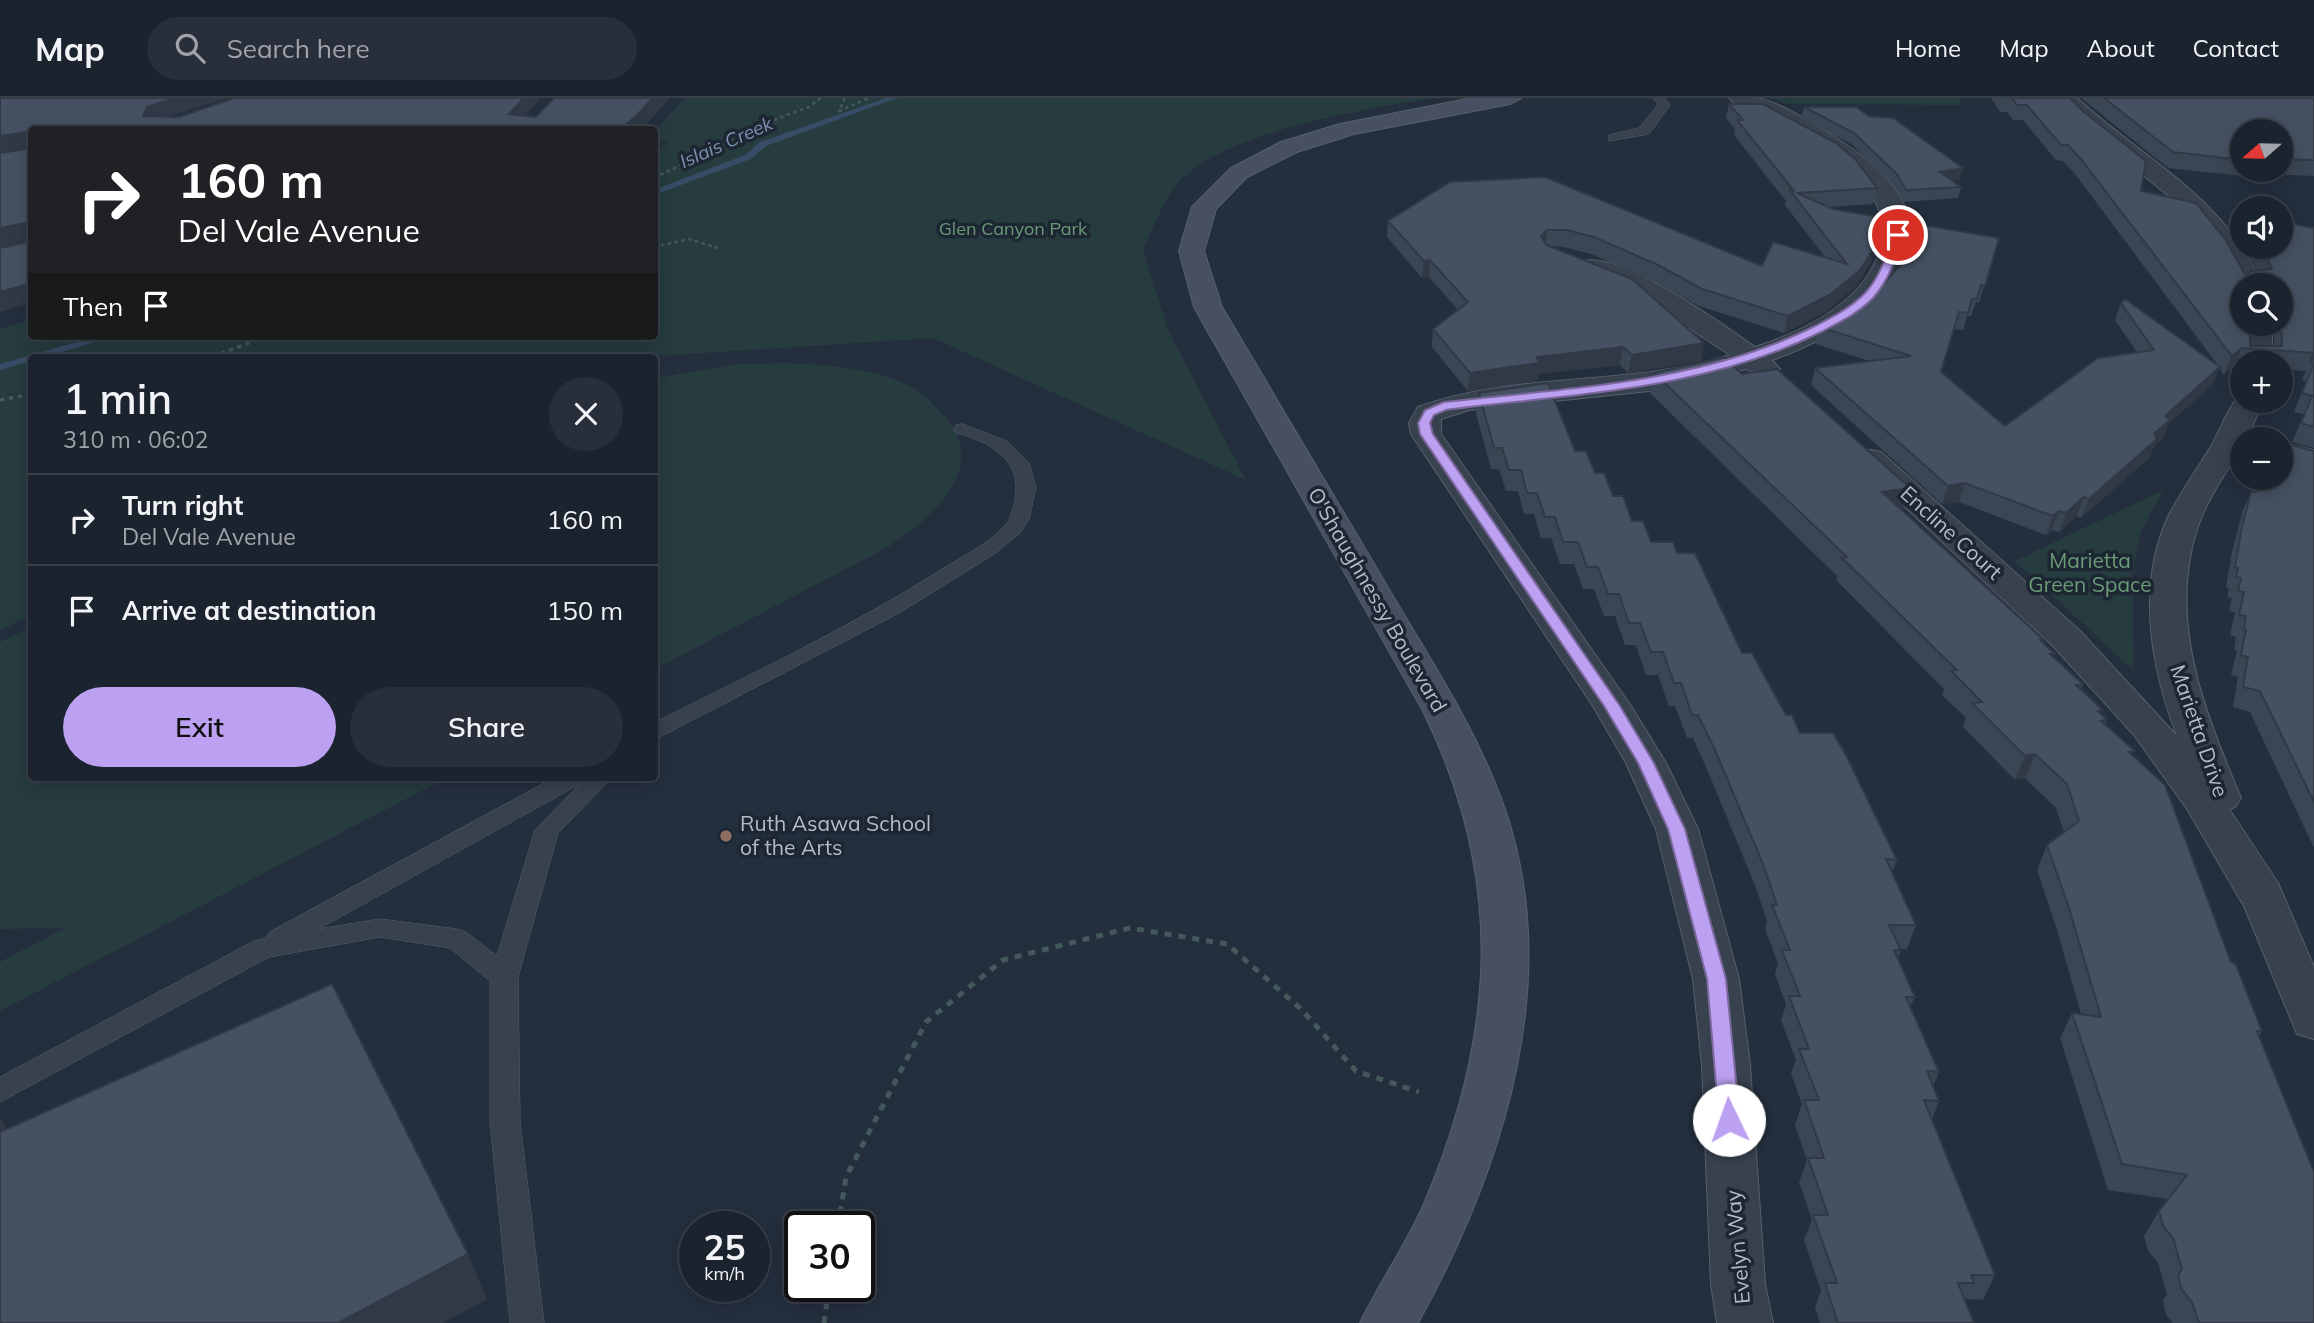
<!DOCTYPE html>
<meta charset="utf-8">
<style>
:root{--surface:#1b232e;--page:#282f3a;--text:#f1f3f6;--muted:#a0a4aa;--line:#39404a;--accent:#bca0f2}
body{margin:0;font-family:Mulish,sans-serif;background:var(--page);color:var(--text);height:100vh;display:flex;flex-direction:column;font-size:26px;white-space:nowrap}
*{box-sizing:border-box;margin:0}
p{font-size:23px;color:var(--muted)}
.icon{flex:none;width:38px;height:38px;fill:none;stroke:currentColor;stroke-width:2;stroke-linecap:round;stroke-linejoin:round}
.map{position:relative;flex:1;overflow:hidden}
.sheet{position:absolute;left:28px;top:256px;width:630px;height:427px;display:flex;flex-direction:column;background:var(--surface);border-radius:7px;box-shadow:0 4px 18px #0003,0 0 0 2px var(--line)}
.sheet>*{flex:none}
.banner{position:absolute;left:28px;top:28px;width:630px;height:214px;border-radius:7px;box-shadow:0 4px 18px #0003,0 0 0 2px var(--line);background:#202124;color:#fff;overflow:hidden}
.needle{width:46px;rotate:250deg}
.fabs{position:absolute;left:2230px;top:21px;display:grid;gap:14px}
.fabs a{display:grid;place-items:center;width:63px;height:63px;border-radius:50%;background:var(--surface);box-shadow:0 4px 18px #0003,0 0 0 2px var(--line);font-size:35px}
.speed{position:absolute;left:679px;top:1113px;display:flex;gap:14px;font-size:35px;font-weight:700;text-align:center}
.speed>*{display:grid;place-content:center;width:91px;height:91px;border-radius:50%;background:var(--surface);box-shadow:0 4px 18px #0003,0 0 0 2px var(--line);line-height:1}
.speed small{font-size:18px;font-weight:400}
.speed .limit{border:4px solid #111;border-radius:10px;background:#fff;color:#111}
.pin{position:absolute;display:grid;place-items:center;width:60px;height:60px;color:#fff;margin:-30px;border:4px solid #fff;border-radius:50%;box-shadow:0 2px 7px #0007}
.me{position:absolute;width:77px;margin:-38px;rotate:357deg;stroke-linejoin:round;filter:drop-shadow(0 0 5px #0008)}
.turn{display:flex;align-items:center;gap:24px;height:147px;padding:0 35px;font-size:32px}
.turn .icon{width:91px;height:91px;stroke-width:2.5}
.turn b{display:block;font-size:49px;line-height:60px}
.then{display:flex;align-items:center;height:66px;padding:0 35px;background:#0003;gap:14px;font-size:26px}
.round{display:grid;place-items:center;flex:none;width:74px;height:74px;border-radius:37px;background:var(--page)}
.summary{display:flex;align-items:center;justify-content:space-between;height:119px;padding:0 35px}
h1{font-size:42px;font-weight:600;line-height:52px}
.cta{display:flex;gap:14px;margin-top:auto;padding:14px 35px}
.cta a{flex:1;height:80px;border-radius:42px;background:var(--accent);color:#111;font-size:28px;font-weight:600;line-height:80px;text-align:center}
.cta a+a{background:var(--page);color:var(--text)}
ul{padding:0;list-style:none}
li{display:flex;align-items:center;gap:21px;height:91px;padding:0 35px;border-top:2px solid var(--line)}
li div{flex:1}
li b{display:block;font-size:26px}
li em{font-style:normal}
header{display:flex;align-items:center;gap:42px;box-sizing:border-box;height:98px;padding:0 35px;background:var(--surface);border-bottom:2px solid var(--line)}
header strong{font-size:33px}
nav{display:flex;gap:38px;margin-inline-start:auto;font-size:24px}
.search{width:490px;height:63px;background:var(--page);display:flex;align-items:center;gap:18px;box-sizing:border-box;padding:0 24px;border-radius:38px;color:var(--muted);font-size:26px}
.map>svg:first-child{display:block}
</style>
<header>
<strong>Map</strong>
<div class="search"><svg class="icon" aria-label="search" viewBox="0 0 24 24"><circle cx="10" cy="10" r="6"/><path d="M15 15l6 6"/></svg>Search here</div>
<nav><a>Home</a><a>Map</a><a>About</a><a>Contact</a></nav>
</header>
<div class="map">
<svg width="2314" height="1225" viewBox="0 0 2314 1225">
<rect width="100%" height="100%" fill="#242f3e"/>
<!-- green -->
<path fill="#263c3f" d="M686 0H1433C1365 12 1212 33 1171 94 1160 111 1152 133 1143 152L1168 232 1246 382 933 240 644 259H32L31 518 0 532V231L31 221 32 238H654L655 52 670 43 655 45V32Z
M1769 0H1958L1963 7 1789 6Z
M784 265C828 267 874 269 914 290 926 297 936 309 945 319 991 371 929 422 888 449L655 571V280L736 266Z
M2163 392 2141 434 2132 477 2134 573 2015 463Z
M31 529 32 679H448L0 913V864L65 830 0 831V544Z"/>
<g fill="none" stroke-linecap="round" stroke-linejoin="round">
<!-- stream -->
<path fill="#394c67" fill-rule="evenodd" d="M886 0H897L766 48 751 61 654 97V92L745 57 760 44Z
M98 238H114L46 259H32V263L0 272V266Z"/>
<defs>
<path id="service" d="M1653 0H1665L1670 7 1649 36 1609 43V37L1639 30 1658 7Z
M962 326 1007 343 1029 365 1036 390 1029 421 1020 435 994 456 899 515 654 642V625C751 576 849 530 941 472 962 458 990 446 1006 426 1012 419 1013 410 1015 401 1023 362 989 343 956 335L953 331 956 327Z
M556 679H586L584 682 613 679 558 735 518 879 520 1024 544 1225H510L490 1024V883L450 850 380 839 269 859 0 1004V979L254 843 266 840 270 834ZM580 686 535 732 497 858 466 834 457 831 380 821 319 831Z"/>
<path id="minor" d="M1729 0C1738 0 1748 0 1756 0 1778 3 1814 26 1833 38 1861 56 1900 83 1908 119 1924 191 1828 243 1772 262L1780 271 1776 277 1766 280 1747 271 1649 293 1469 312 1441 321V336L1631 608 1666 665 1698 731 1739 881 1750 967 1765 1186 1773 1225H1717L1711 1186 1702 967 1693 881 1656 731 1626 665 1593 608 1411 336 1409 325 1418 309C1518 273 1629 289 1730 257L1652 206 1584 175 1580 169 1584 163C1621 154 1723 226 1755 249 1801 234 1858 207 1877 160 1904 91 1824 48 1772 22 1759 17 1737 11 1729 0Z
M2054 0H2077C2143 61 2227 101 2262 187H2242L2240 193 2222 157 2185 111 2081 27Z
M2244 226H2272V264H2244Z
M2242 296V303H2264L2246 341H2242V349C2227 373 2210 397 2200 423 2165 518 2204 612 2241 700L2235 709 2229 711 2278 785 2314 869V941L2297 936 2244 808 2187 711 2134 637 2054 549 1854 361 1859 354 1870 352 1881 354 2080 533 2177 638C2151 569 2136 489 2168 419 2180 395 2196 373 2210 350 2218 337 2231 302 2242 296Z
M2280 344 2314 352V371L2280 363Z"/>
<path id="secondary" d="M1472 0H1521L1510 6 1354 36 1297 54 1247 79 1216 111 1204 153 1222 209C1278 304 1334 399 1390 493 1430 561 1473 626 1501 700 1567 876 1504 1069 1418 1225H1360C1379 1185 1405 1149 1423 1108 1496 938 1506 782 1423 613L1194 209 1179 153 1192 109 1231 70 1281 44 1340 26Z"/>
</defs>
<!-- service casing -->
<use href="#service" stroke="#565f6c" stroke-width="1"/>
<!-- minor casing -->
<use href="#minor" stroke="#565f6c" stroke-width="2"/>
<!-- secondary casing -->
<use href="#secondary" stroke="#565f6c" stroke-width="2"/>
<!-- path-far2 -->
<path stroke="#44595c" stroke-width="2.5" stroke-dasharray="3.5 3.5" stroke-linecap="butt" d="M845 0 839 13 869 0
M654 80 781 19 809 9 821 0
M654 149 689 141 721 151"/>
<!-- path-far1 -->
<path stroke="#44595c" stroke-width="3.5" stroke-dasharray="4.5 4.5" stroke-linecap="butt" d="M212 259 267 238
M0 302 32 296"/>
<!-- path -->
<path stroke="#44595c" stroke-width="5" stroke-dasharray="7 7" stroke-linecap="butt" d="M838 1129 846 1079 926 924 1003 862 1130 830 1227 846 1301 911 1356 973 1419 994
M824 1225 829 1188"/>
<!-- service -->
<use href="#service" fill="#38414e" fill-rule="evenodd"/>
<!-- minor -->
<use href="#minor" fill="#38414e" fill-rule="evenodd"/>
<!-- secondary -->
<use href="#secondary" fill="#465061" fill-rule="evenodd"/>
</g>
<!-- wall -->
<path fill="#3b4654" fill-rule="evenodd" d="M1991 0H2070L2141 93 2246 178 2257 172 2249 156 2244 149H2280L2314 130V350L2292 344 2304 316 2294 314 2306 283 2302 282 2306 273 2280 271V264H2242V269L2234 268 2224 277 2219 270 2213 286 2169 325 2163 340 2154 348 2150 359 2081 420 2077 418 2059 434 2052 432 2046 437 1959 404 1942 406 1811 287 1815 270 1869 263 1816 246 1820 229 1838 221 1999 140 1979 205 1976 204 1971 218H1967L1963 232 1954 231 1941 274 2005 328 2137 254 2115 222 2121 205 2217 266 2075 76 2063 63 2056 62 2023 22H2013L2007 14H2000ZM2242 187H2280V226H2274V248H2250Z
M2081 0H2314V78L2272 76 2270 81 2168 70ZM2242 33H2280V72H2242Z
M1729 6 1877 90 1873 106 1828 109 1880 141 1875 157 1856 188 1827 213 1784 235 1699 208 1655 184 1591 156 1564 149 1550 148 1704 245 1701 263 1628 275 1620 267 1538 276 1537 283 1468 293 1432 249 1433 231 1458 212 1429 179 1422 180 1387 139 1388 123 1450 84 1762 168 1825 159 1785 107 1786 103 1734 37 1735 31 1726 20Z
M1804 9 1869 18 1960 81 1952 82 1961 89 1958 100 1903 104 1894 87 1851 46 1801 20Z
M2237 114 2242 115V145L2231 130Z
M1654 275 1904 412H1902L2043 545 2053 559 2083 586 2081 592 2102 616 2107 621 2105 627 2133 657 2231 864 2262 933 2259 938 2314 1225H2173L2166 1217 2163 1203 2167 1196 2158 1165 2148 1153 2144 1138 2159 1113 2168 1101 2108 1092 2060 940 2072 915 2081 916 2058 835 2037 772 2047 747 2064 734 2056 710 2025 680 2015 682 1963 629 1966 620 1942 597 1944 591 1836 482 1837 478 1650 295Z
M1479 295 1575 353 1651 444 1677 455 1742 555 1786 617 1897 762 1892 774 1916 827 1907 851H1901L1898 861 1915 899 1910 909 1939 974 1933 988 1939 1003 1932 1021 1995 1177 1983 1202 1966 1201 1965 1203 1974 1225H1820L1815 1209 1821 1193 1804 1142 1812 1122 1799 1084 1807 1062 1795 1027 1802 1006 1791 975 1796 962 1781 922 1786 907 1775 876 1778 865 1765 831 1767 823 1756 790 1709 676 1693 640H1687L1675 608H1669L1658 577H1646L1636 547H1625L1615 518H1604L1594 491H1583L1574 466H1560L1551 440H1541L1534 416H1524L1518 393H1506L1499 371H1491L1476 315Z
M2314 353V750L2250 614 2233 609 2238 579 2231 577 2237 552H2234L2236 539 2230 537 2235 514 2229 513 2232 500 2227 499 2229 490 2226 489 2232 454 2243 412 2251 393H2253L2259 380H2280Z"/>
<!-- shaded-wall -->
<path fill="#303945" d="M174 0H227L152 24 143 18 147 9Z
M524 0H541L513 32 509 16Z
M653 0H670L641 32H619Z
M27 34 32 50 0 55V38Z
M1963 70 1960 81 1937 85 1940 74Z
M26 125 32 142 0 149V130Z
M1547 132 1545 148 1541 138Z
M1880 141 1875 157 1856 188 1827 213 1784 235 1788 218Z
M1430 162 1429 179 1422 180 1424 163Z
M32 185V205L0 214V194Z
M1704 245 1701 263 1628 275 1632 257Z
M1623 249 1620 267 1538 276 1537 283 1468 293 1470 275 1537 259Z
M2242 250 2234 268 2224 277 2232 258Z
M2220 269 2213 286 2169 325 2163 340 2154 348 2150 359 2081 420 2089 401 2154 336 2165 318Z
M1965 385 1959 404 1942 406 1948 388Z
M1910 390 1904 412 1875 416 1882 394Z
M2084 399 2077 418 2059 434 2066 415Z
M2059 413 2052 432 2046 437 2053 418Z
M2035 656 2025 680 2015 682 2025 658Z
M0 1020 26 1061 0 1037Z
M468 1156 487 1201 443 1225H338Z"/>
<!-- building -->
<path fill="#455162" stroke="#303945" stroke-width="2" fill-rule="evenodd" d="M0 0H174L147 9 143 18 179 19 234 0H524L509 16 536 19 554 0H653L635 19 619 32H32V185L0 194V150L27 144 26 125 0 130V55L27 51V34L0 38Z
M2012 0H2070L2084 14 2146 63 2141 93 2196 105 2226 142 2246 178 2251 173 2272 171 2261 149H2280V123L2314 130V255L2242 250 2232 258 2080 60 2068 47H2061L2027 7H2017ZM2242 187H2280L2282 248H2250V226H2242Z
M2104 0H2314V62L2280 61V33H2242V62L2173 54Z
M1729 6H1763L1836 45 1855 61 1877 90 1797 95 1833 111 1884 120 1880 141 1860 172 1831 196 1788 218 1702 191 1658 167 1594 139 1567 132H1547L1541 138 1546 147 1632 181 1704 245 1632 257 1623 249 1537 259 1539 265 1470 275 1433 231 1468 204 1430 162 1424 163 1388 123 1450 84 1545 79 1762 168 1773 144 1847 166 1789 91 1795 94 1737 22H1743Z
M1804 9H1856L1869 18 1893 20 1963 70 1940 74 1961 89 1906 92 1897 76 1854 35Z
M1917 126 1999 140 1985 188 1981 187 1977 201H1972L1968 215 1959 214 1941 274 2005 328 2098 260 2154 252 2121 205 2125 201 2220 269 2165 318 2170 322 2154 336 2157 341 2089 401 2084 399 2066 415 2059 413 2053 418 1965 385 1948 388 1815 270 1911 258 1820 229 1838 221 1874 197 1904 162Z
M2314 256V329L2301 325 2312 298 2302 295 2314 265 2310 264Z
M1724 259 1742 276 1777 271 1910 390 1882 394 2044 542H2040L2055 556H2050L2083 586 2076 587 2103 612 2098 613 2107 621 2101 623 2135 653 2129 654 2165 687 2231 864 2236 867 2262 933H2257L2314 1074V1225H2199L2192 1204 2182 1192 2178 1178 2182 1171 2173 1140 2163 1128 2159 1113 2187 1077 2122 1066 2072 915 2101 919 2069 810 2047 747 2079 723 2067 686 2035 656 2025 658 1972 605 1982 604 1951 573 1957 572 1842 460 1847 459 1654 275Z
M1548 285 1575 353H1586L1595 375H1604L1613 398H1623L1632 423H1643L1651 444H1673L1677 455H1695L1742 555H1752L1786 617H1792L1800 635H1833L1846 657 1897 762 1886 761 1916 827H1889L1901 852H1894L1915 899H1906L1939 974 1927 973 1939 1003 1924 1002 1995 1177H1971L1974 1185H1958L1974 1225H1838L1825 1185H1837L1813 1117H1828L1808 1060H1824L1804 1002H1819L1799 951H1809L1789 898H1800L1782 852H1790L1772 807H1777L1763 766 1715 652 1698 617H1692L1681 585H1674L1663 554H1651L1640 525H1629L1619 496H1608L1598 469H1587L1578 444H1563L1555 419H1545L1537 395H1527L1521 372H1509L1502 350H1494L1479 295Z
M2292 347 2314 353V704L2260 593 2243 589 2248 559 2241 557 2246 532 2244 531 2246 518 2239 517 2244 494 2238 493 2241 480 2236 479 2238 470 2235 469 2241 434 2251 393 2257 394 2260 380H2280V359L2287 358Z
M332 886 468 1156 338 1225H0V1034Z"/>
<!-- route -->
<path fill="#bca0f2" stroke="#7a689d" stroke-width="2" d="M1898 134 1903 137C1896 160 1890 180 1874 199 1859 215 1840 224 1821 234 1706 292 1572 296 1446 312L1434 317 1430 325 1433 336 1620 608 1654 665 1685 731 1726 881 1740 1022 1737 1028H1722L1719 1022 1707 881 1668 731 1638 665 1604 608 1420 336 1418 325 1425 312 1444 304C1568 290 1699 285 1813 229 1832 219 1851 210 1866 194 1881 177 1886 158 1893 137Z"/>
<!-- markers -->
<circle fill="#8d6e63" stroke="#1d2633" stroke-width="2.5" cx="726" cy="738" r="7"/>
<g text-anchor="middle" stroke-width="7" stroke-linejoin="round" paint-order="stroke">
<!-- far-park labels -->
<g font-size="18" fill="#6b9a76" stroke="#1d2633">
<text x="1013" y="137">Glen Canyon Park</text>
</g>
<!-- far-water labels -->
<g font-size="19" font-style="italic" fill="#7c92b1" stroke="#1d2633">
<text transform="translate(726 44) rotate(-24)" y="7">Islais Creek</text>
</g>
<!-- street labels -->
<g font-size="21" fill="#b4bcc9" stroke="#1d2633">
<text transform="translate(1951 435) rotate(42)" y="7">Encline Court</text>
<text transform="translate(1377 502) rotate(60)" y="7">O'Shaughnessy Boulevard</text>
<text transform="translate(2199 633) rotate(71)" y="7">Marietta Drive</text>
<text transform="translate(1738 1149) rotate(-95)" y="7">Evelyn Way</text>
</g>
<!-- park labels -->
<g font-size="21" fill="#6b9a76" stroke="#1d2633">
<text x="2090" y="470">Marietta<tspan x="2090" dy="24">Green Space</tspan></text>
</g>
<!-- poi labels -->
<g font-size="21" fill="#b4bcc9" stroke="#1d2633" text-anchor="start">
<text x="740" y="733">Ruth Asawa School<tspan x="740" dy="24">of the Arts</tspan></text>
</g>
</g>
</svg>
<div class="fabs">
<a><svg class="needle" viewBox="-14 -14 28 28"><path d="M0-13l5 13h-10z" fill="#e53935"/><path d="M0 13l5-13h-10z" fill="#a0a4aa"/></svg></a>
<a><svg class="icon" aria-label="sound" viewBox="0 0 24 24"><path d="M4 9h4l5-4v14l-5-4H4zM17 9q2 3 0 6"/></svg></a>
<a><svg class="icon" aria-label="search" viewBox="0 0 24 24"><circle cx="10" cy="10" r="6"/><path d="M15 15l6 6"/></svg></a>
<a>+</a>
<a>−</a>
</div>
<div class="speed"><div>25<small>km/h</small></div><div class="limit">30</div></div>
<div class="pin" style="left:1898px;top:137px;background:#d93025"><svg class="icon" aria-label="arrive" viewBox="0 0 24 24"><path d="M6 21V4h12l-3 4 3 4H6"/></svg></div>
<svg class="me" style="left:1729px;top:1022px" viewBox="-20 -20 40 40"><circle r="19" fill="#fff"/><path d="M0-13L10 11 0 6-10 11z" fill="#bca0f2"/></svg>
<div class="banner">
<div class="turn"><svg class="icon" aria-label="right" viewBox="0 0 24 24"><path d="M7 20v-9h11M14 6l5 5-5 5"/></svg><div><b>160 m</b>Del Vale Avenue</div></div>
<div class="then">Then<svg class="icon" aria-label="arrive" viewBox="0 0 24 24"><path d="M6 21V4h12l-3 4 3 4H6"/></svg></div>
</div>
<section class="sheet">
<div class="summary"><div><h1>1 min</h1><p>310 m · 06:02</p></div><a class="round"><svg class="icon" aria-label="close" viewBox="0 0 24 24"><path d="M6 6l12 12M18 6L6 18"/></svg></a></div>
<ul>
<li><svg class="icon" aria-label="right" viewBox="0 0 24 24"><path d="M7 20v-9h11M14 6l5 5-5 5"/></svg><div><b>Turn right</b><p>Del Vale Avenue</p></div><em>160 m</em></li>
<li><svg class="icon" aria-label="arrive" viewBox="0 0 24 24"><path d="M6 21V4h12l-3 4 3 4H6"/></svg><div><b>Arrive at destination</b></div><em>150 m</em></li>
</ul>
<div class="cta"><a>Exit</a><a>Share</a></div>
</section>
</div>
